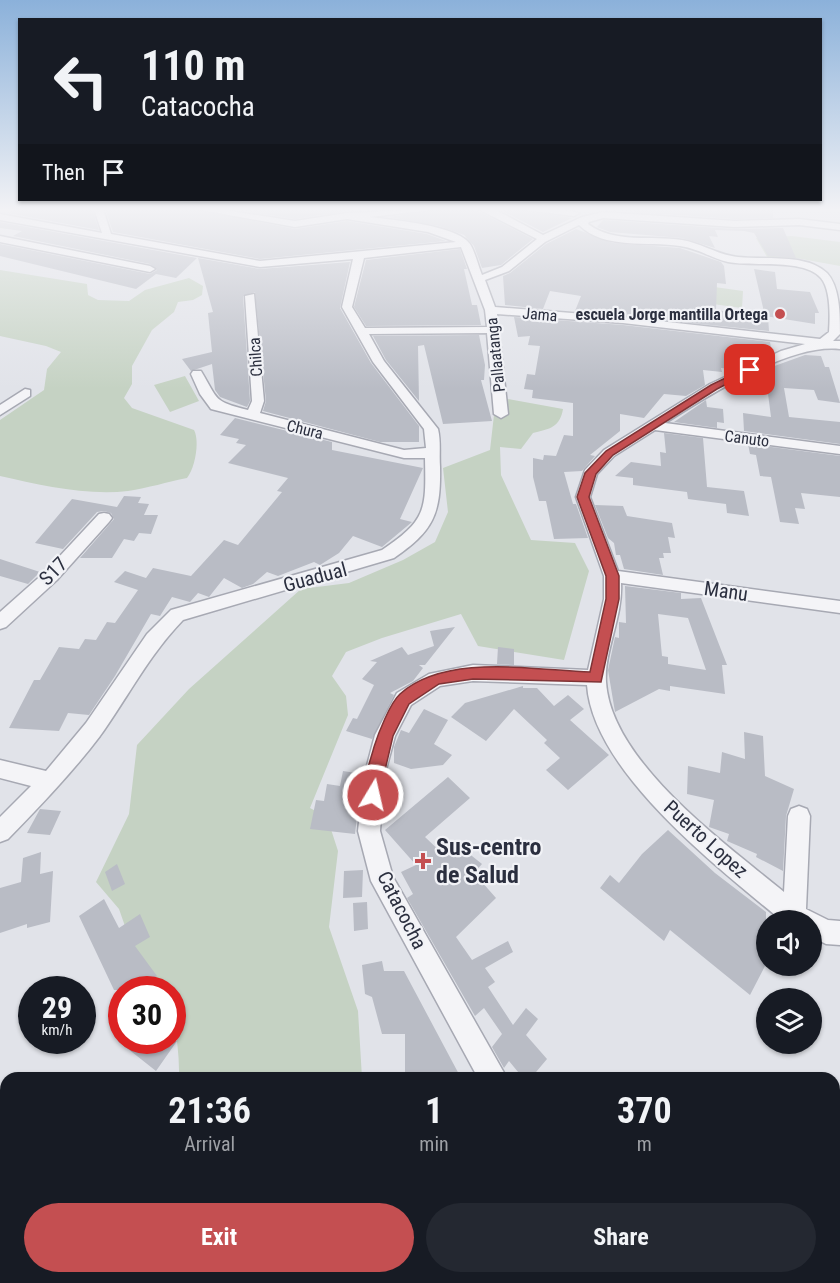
<!DOCTYPE html>
<style>
:root{--surface:#171b24;--page:#242831;--text:#f1f3f6;--muted:#9ea1a6;--accent:#c44f51}
body{margin:0;font-family:"Roboto Condensed",sans-serif;background:var(--page);color:var(--text);height:100vh;display:flex;flex-direction:column;font-size:22px;white-space:nowrap}
*{box-sizing:border-box;margin:0}
p{font-size:20px;color:var(--muted)}
.icon{flex:none;width:33px;height:33px;fill:none;stroke:currentColor;stroke-width:2;stroke-linecap:round;stroke-linejoin:round}
.map{position:relative;flex:1;overflow:hidden}
.details{position:absolute;left:0px;top:1072px;width:840px;height:212px;display:flex;flex-direction:column;background:var(--surface);border-radius:18px 18px 0 0;box-shadow:0 2px 4px #0004}
.details>*{flex:none}
.hud{position:absolute;left:18px;top:18px;width:804px;height:183px;border-radius:0px;box-shadow:0 2px 4px #0004;background:#171b24;color:var(--text);overflow:hidden}
.tools{position:absolute;left:756px;top:910px;display:grid;gap:12px}
.tools a{display:grid;place-items:center;width:66px;height:66px;border-radius:50%;background:var(--surface);box-shadow:0 2px 4px #0004;font-size:30px}
.speed{position:absolute;left:18px;top:976px;display:flex;gap:12px;font-size:30px;font-weight:700;text-align:center}
.speed>*{display:grid;place-content:center;width:78px;height:78px;border-radius:50%;background:var(--surface);box-shadow:0 2px 4px #0004;line-height:1}
.speed small{font-size:15px;font-weight:400}
.speed .limit{border:9px solid #d22;background:#fff;color:#111}
.pin{position:absolute;display:grid;place-items:center;width:51px;height:51px;color:#fff;margin:-26px;border-radius:12px;box-shadow:0 3px 9px #0006}
.me{position:absolute;width:66px;margin:-33px;rotate:9deg;stroke-linejoin:round;filter:drop-shadow(0 0 4px #0008)}
.turn{display:flex;align-items:center;gap:21px;height:126px;padding:0 24px;font-size:27px}
.turn .icon{width:78px;height:78px;stroke-width:2.5}
.turn b{display:block;font-size:42px;line-height:51px}
.then{display:flex;align-items:center;height:57px;padding:0 24px;background:#0003;gap:12px;font-size:22px}
.eta{display:flex;justify-content:space-evenly;align-items:center;height:102px;text-align:center}
.eta b{font-size:36px;font-weight:700;line-height:42px}
.primary-button{display:flex;gap:12px;margin-top:auto;padding:12px 24px}
.primary-button a{flex:1;height:69px;border-radius:36px;background:var(--accent);color:#fff;font-size:24px;font-weight:700;line-height:69px;text-align:center}
.primary-button a+a{background:var(--page);color:var(--text)}
.map>svg:first-child{display:block}
</style>
<div class="map">
<svg width="840" height="1283" viewBox="0 0 840 1283">
<rect width="100%" height="100%" fill="#e1e3e9"/>
<!-- green -->
<path fill="#c5d2c3" d="M792 236 840 242V266L796 258 767 257 756 238Z
M0 270 87 284 88 295 98 300 129 301 145 290 189 278 203 286 202 295 193 300 178 302 174 312 152 330 132 366V384L124 398 132 408 194 430C200 441 195 468 187 478 167 482 148 488 128 491 87 496 40 485 0 476V420L44 390 47 369 61 352 46 346 0 336Z
M700 285 743 291 742 308 698 302Z
M185 376 199 401 170 412 154 385Z
M502 398 563 409C560 427 550 429 533 433L521 449 500 447 501 475 531 540 575 543 589 571 564 660 478 646 461 614 382 638 346 652 332 676 346 696 348 715 310 808 327 817 338 851 329 927 358 1011 362 1078H179C180 1049 173 1020 172 990H162L133 949 119 909 96 882 129 814 137 745 189 689 301 589 349 583 403 560 435 542 448 512 443 468 490 450 494 415Z
M165 1278H310L312 1283H165Z"/>
<!-- building -->
<path fill="#b9bcc5" fill-rule="evenodd" d="M14 209H92L99 230 8 213Z
M105 209H194L295 229 347 221 427 234 446 241 260 259 113 232Z
M233 209H384L347 211 295 219Z
M441 209 476 210 533 239 501 265 482 268 474 246 464 235 439 226 389 217Z
M499 209H515L572 218 543 232Z
M690 209 718 211V209H764L773 210V218L735 219 607 210Z
M603 220 735 229 783 228 796 258 768 256 754 233 744 231 715 230 718 237 709 236 715 248 682 238 610 232 597 227Z
M0 222 197 258 176 278 156 274 136 289 0 256V244L150 274 157 270 150 264 13 236 22 231 0 228Z
M576 229 613 243 680 248 721 262 724 266 726 284 717 283 716 310 768 317 769 331 575 311 581 296 550 291 543 309 505 305 503 276 510 273 546 244Z
M460 249 467 269H464L472 305H477L481 325 366 326 354 307 366 260Z
M198 258 260 269 350 262 340 308 371 363 419 426V442H380L263 411 266 401 255 292 243 296 250 401 247 407 220 397 215 390 212 364 191 371 182 359 212 352 208 313 213 312Z
M754 269 775 272 777 289 810 292 819 313H815V324L765 316Z
M514 317 623 325 770 342 772 353 754 361 753 355 733 369 721 368 722 372 703 370 705 385 686 396 664 394 644 418 620 414V431L590 455 595 456 582 471 564 472 573 504H576L588 538 554 539 546 501H539L533 477V458L543 460 544 455 556 456 564 435 573 436V403L532 398 533 390 524 389 527 374 535 375 540 346 528 345 530 336 518 337Z
M479 335 485 365 484 380H481L492 421 443 424 424 345 418 346 419 401 386 360 373 336Z
M805 355 821 356 825 367H829L840 403 818 400 814 390 784 388 789 417 840 422V444L744 431 743 413 771 417 767 386 757 385 755 373Z
M706 400 707 407 723 409 724 423 717 422V428L674 422Z
M235 418 332 442V450L423 468 400 519 412 522 382 547 353 536 339 553 320 565 314 562 278 576 267 572 253 584 242 588 224 578 209 597 198 593 190 602 172 597 160 616 151 614 115 676 89 715 68 713 59 731 9 728 34 680H40L59 647 79 649 85 639 96 640 107 622 115 623 138 590 114 582 125 571 146 578 153 568 191 576 224 540 238 545 282 492 277 491 288 478 228 463 246 445 236 443 239 439 220 435Z
M664 433 703 438 707 487 744 491 749 516 727 513 726 504 688 499 687 492 633 485V478L615 476 631 462 661 466 660 452 666 453Z
M748 444 840 456V497L801 493 805 509 795 508 799 524 780 522 771 477 760 476 756 455 750 454Z
M124 496 141 497 138 503 149 504 144 515H158L151 534 139 533 134 541 124 539 112 558H80L114 519 111 513 104 511 97 512 63 549 35 543 72 499 117 507Z
M595 505 623 506 627 516 672 523 675 538 668 537 671 553H663L664 558H659L663 575 624 569 620 555H616L614 543 608 538Z
M0 559 40 572 28 584 0 576Z
M625 586 681 593V599L701 598 727 665H722L725 694 670 686V691L659 689 615 712 608 670 615 637 619 638V622L626 623ZM658 614 688 618 706 670 668 664V657L662 656Z
M455 627 425 665H419L423 668 413 681 390 693 394 695 372 739 346 731 353 718 357 719 374 685 362 679 377 662 370 661 402 647 408 655 434 646 430 631Z
M498 647 514 649V665L497 664Z
M523 686V688H537L554 706 568 695 584 709 570 720 609 755 568 790 546 770 560 758 544 743 547 740 514 709 486 741 451 717 465 703Z
M424 709 448 720 434 744 452 755 443 765 411 769 394 763V747L401 730 409 733Z
M744 732 763 736 765 776 794 789 786 816 783 871 756 857 757 854 727 841 729 834 709 827 714 800 687 794 688 766 720 773 722 752 745 759Z
M343 771 362 774 355 834 310 829 316 800 324 801 327 784 340 786Z
M448 777 470 798 425 837 445 856 457 844 482 864 474 873 496 898 456 937 472 960 508 941 513 952 485 968 495 982 488 987 513 1025 526 1008 538 1019 526 1035 547 1059 531 1078H523L509 1061 504 1068 492 1047 502 1034 484 1008 475 1016 407 898 413 894 401 872 416 865 385 830Z
M40 809 61 811 50 835 27 833Z
M668 830 715 873 766 912V964L750 995 670 930 664 941 600 888 610 875 619 883 642 854Z
M41 852 40 874 53 871 50 922 27 928V924L0 933V888L21 882 23 858Z
M117 864 125 884 112 891 105 872Z
M363 870 362 897 343 898 344 871Z
M104 899 119 928 140 914 150 937 135 946 157 976 142 990H114L79 916Z
M367 902 368 929 354 931 353 903Z
M382 961 384 971H404L461 1078 405 1077V1034H382L372 997 365 994 362 965Z
M118 1041H177L156 1071Z"/>
<g fill="none" stroke-linecap="round" stroke-linejoin="round">
<defs>
<path id="minor" d="M94 209H103L111 234 260 261 456 242 428 232 347 219 295 227 196 209H218L295 221 347 213 439 209 370 217C392 220 457 225 470 244 475 252 478 265 482 275L502 267 537 239 478 209 496 210 543 235 582 217 603 212 735 221 799 219 840 224V230L799 225 735 227 603 218 589 222 588 224C615 244 651 235 682 240 701 243 718 255 738 257 765 260 806 253 827 273 840 287 840 315 840 334L833 341H840V349C789 343 708 396 665 423L840 446V454L655 430 614 456 597 474 590 497 618 571 840 601V613L621 583C623 617 604 651 606 682 611 762 726 844 784 892L788 816 791 809 799 806 807 809 810 816 806 909 828 920 840 921V945L826 944 812 937V921H782C719 868 593 772 587 685L473 681 440 686 411 705 395 736 384 777 380 831 393 877 507 1078H478L371 881 358 831 364 777 375 735 397 693 429 674 473 665 588 670 604 599V576L576 497 585 470 604 450 710 384 781 351 805 344 623 323 497 314 508 414 501 418 494 414 487 333 369 334 384 361 438 429C441 442 439 453 440 467 441 515 433 531 394 558L183 620C149 655 128 697 100 736 72 773 40 806 8 839L0 842V817L31 786 0 778V760L46 771 86 723 147 634 171 610 382 550C427 520 426 509 425 458H404L211 409 200 394 191 374 193 371H201C219 401 213 401 248 410L252 401 245 296 254 294 264 401 260 413 404 450 426 448 424 429 373 362 342 307 353 259 260 267 0 220V214L102 233ZM579 225C604 250 648 241 680 246 697 248 711 258 728 262 752 267 804 258 821 278 831 290 830 317 829 332L820 339 623 317 495 307 485 280 509 271 545 242ZM461 247 485 310 487 327 365 328 352 307 364 258Z
M517 209H558L579 213 574 216Z
M0 236 150 266 155 269 150 272 0 242Z
M25 389 30 390V396L0 415V405Z
M104 513 109 514 112 518 109 522 57 580 6 627 0 629V612L45 572 99 514Z
M0 1260 6 1263V1278H20L22 1283H0Z
M588 1278H621L623 1283H590Z"/>
</defs>
<!-- minor casing -->
<use href="#minor" stroke="#a7a9b3" stroke-width="3"/>
<!-- minor -->
<use href="#minor" fill="#f4f4f7" fill-rule="evenodd"/>
</g>
<!-- sky -->
<linearGradient id="sky" x2="0" y2="1"><stop stop-color="#8bb1da"/><stop offset="0.54" stop-color="#f2f2f5"/><stop offset="1" stop-color="#f2f2f5" stop-opacity="0"/></linearGradient>
<rect width="840" height="389" fill="url(#sky)"/>
<!-- route -->
<path fill="#c44f51" stroke="#7f3335" stroke-width="1.5" d="M746 368 754 370 717 389 613 455 596 474 589 497 619 576V599L601 682 473 679 439 684 409 704 393 736 378 800 373 803 367 800C360 785 370 763 374 747 378 734 390 703 400 694 446 653 533 670 590 672L606 599V576L577 497 585 473 606 451 711 385Z"/>
<!-- markers -->
<g fill="#c44f51" stroke="#f1f2f6" stroke-width="2">
<circle cx="780" cy="314" r="6"/>
<path d="M420 852h6v6h6v6h-6v6h-6v-6h-6v-6h6z"/>
</g>
<g text-anchor="middle" stroke-width="4.5" stroke-linejoin="round" paint-order="stroke">
<!-- far-street labels -->
<g font-size="16" fill="#2b2f3f" stroke="#f1f2f6">
<text transform="translate(540 314) rotate(5)" y="6">Jama</text>
<text transform="translate(495 355) rotate(-96)" y="6">Pallaatanga</text>
<text transform="translate(255 357) rotate(-94)" y="6">Chilca</text>
<text transform="translate(305 429) rotate(14)" y="6">Chura</text>
<text transform="translate(747 438) rotate(7)" y="6">Canuto</text>
</g>
<!-- far-poi labels -->
<g font-size="16" font-weight="bold" fill="#2b2f3f" stroke="#f1f2f6" text-anchor="end">
<text x="768" y="320">escuela Jorge mantilla Ortega</text>
</g>
<!-- street labels -->
<g font-size="20" fill="#2b2f3f" stroke="#f1f2f6">
<text transform="translate(53 571) rotate(-46)" y="7">S17</text>
<text transform="translate(315 577) rotate(-15)" y="7">Guadual</text>
<text transform="translate(726 591) rotate(8)" y="7">Manu</text>
<text transform="translate(706 839) rotate(42)" y="7">Puerto Lopez</text>
<text transform="translate(402 910) rotate(63)" y="7">Catacocha</text>
</g>
<!-- near-poi labels -->
<g font-size="24" font-weight="bold" fill="#2b2f3f" stroke="#f1f2f6" text-anchor="start">
<text x="436" y="855">Sus-centro<tspan x="436" dy="28">de Salud</tspan></text>
</g>
</g>
</svg>
<div class="tools">
<a><svg class="icon" aria-label="sound" viewBox="0 0 24 24"><path d="M4 9h4l5-4v14l-5-4H4zM17 9q2 3 0 6"/></svg></a>
<a><svg class="icon" aria-label="layers" viewBox="0 0 24 24"><path d="M12 4l9 5-9 5-9-5zM3 14l9 5 9-5"/></svg></a>
</div>
<div class="speed"><div>29<small>km/h</small></div><div class="limit">30</div></div>
<div class="pin" style="left:750px;top:370px;background:#d93025"><svg class="icon" aria-label="arrive" viewBox="0 0 24 24"><path d="M6 21V4h12l-3 4 3 4H6"/></svg></div>
<svg class="me" style="left:373px;top:795px" viewBox="-20 -20 40 40"><circle r="17" fill="#c44f51" stroke="#fff" stroke-width="3"/><path d="M0-11L8 9 0 5-8 9z" fill="#fff"/></svg>
<div class="hud">
<div class="turn"><svg class="icon" aria-label="left" viewBox="0 0 24 24"><path d="M17 20v-9H6M10 6l-5 5 5 5"/></svg><div><b>110 m</b>Catacocha</div></div>
<div class="then">Then<svg class="icon" aria-label="arrive" viewBox="0 0 24 24"><path d="M6 21V4h12l-3 4 3 4H6"/></svg></div>
</div>
<section class="details">
<div class="eta">
<div><b>21:36</b><p>Arrival</p></div>
<div><b>1</b><p>min</p></div>
<div><b>370</b><p>m</p></div>
</div>
<div class="primary-button"><a>Exit</a><a>Share</a></div>
</section>
</div>
